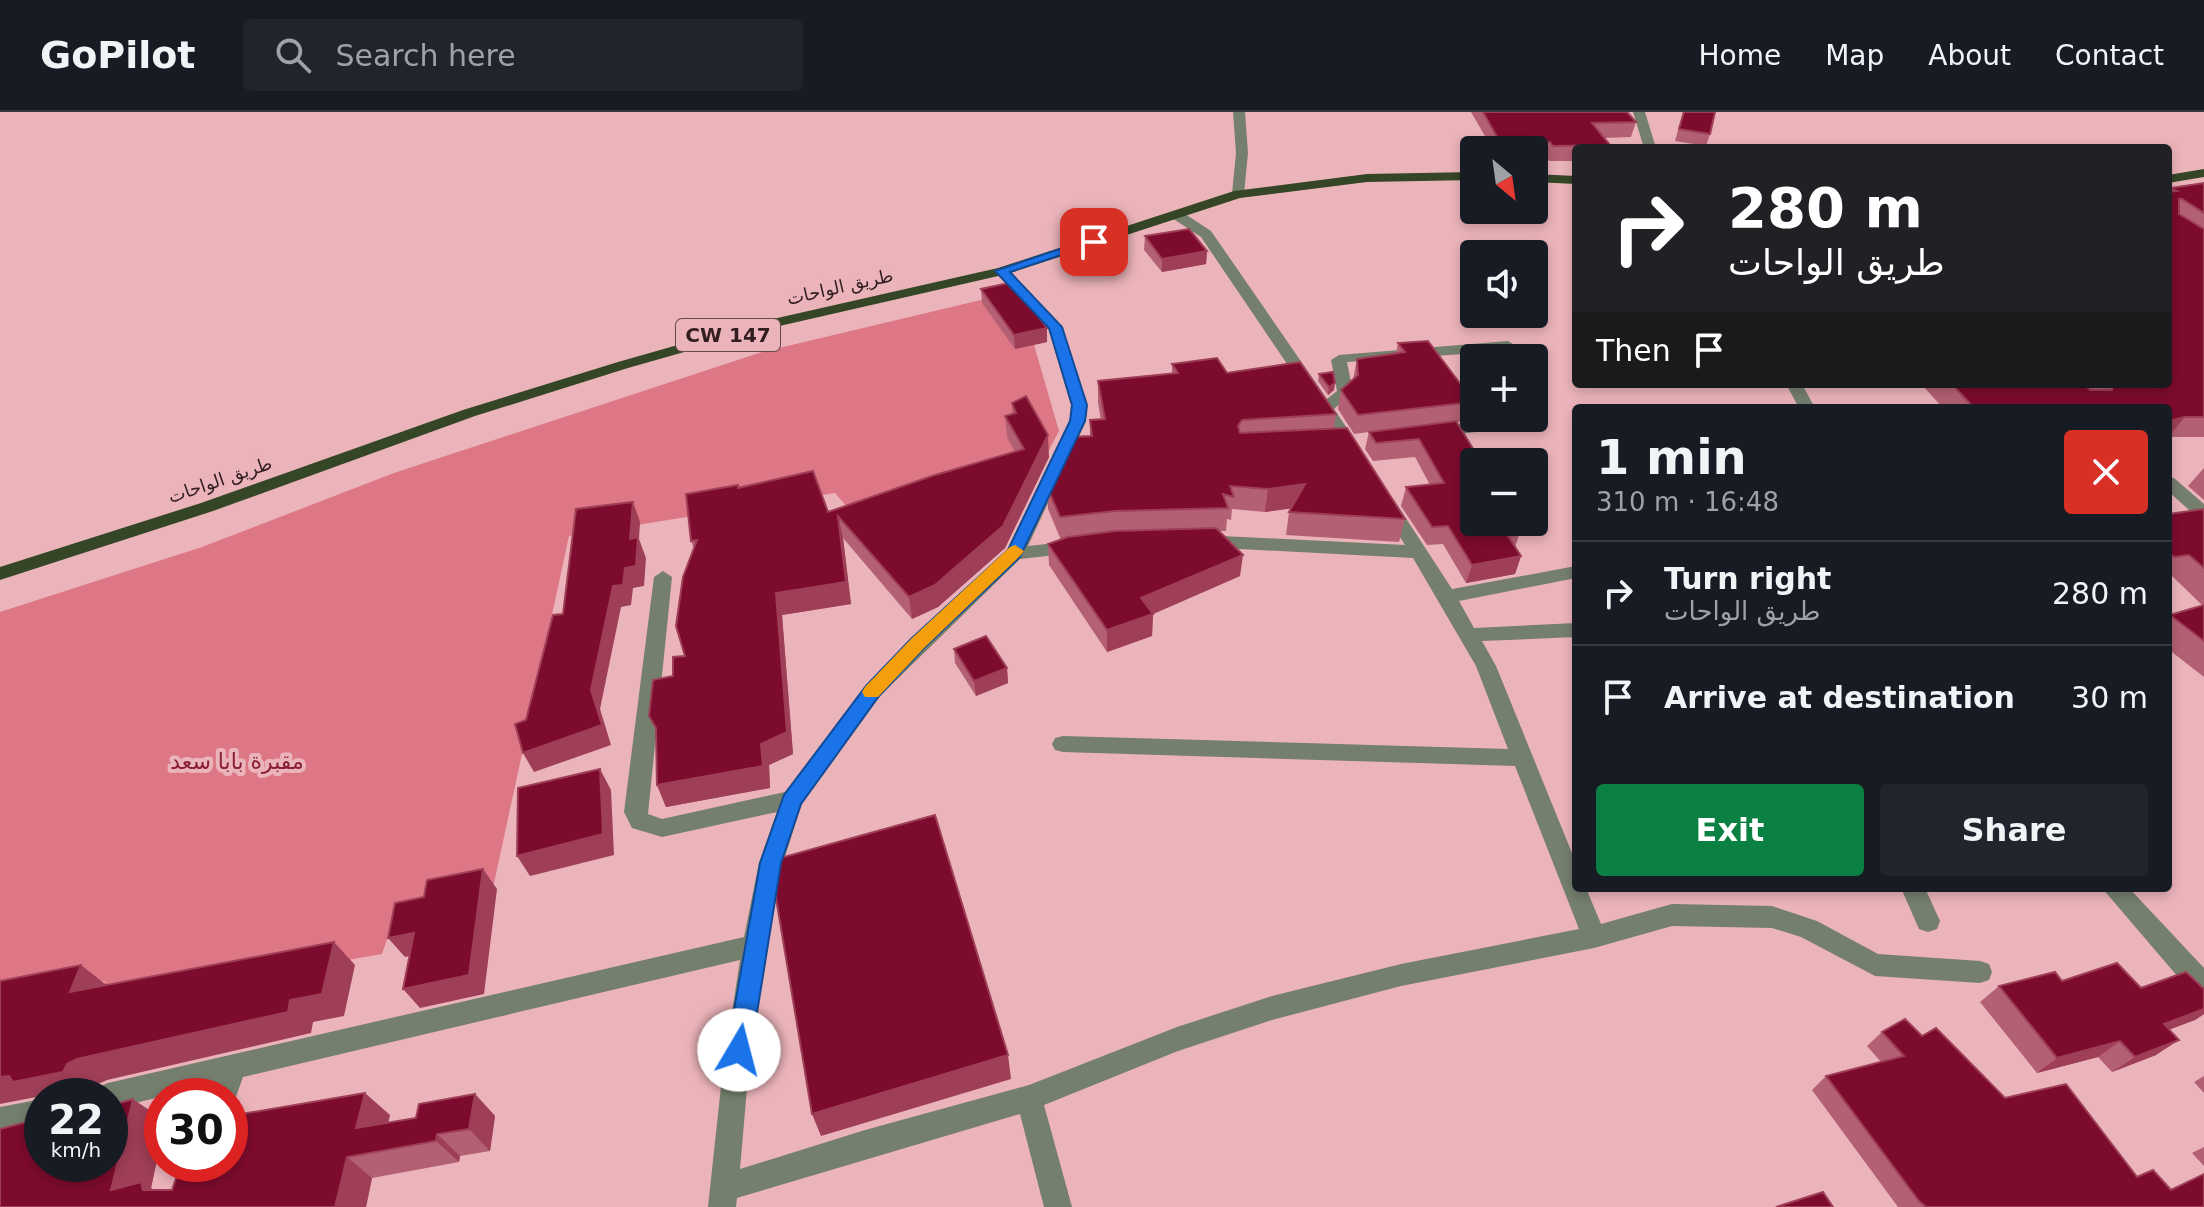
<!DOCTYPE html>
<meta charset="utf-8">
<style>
:root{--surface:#171b24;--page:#20242c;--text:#f1f3f6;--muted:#9ea1a6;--line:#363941;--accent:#0b8043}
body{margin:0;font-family:"DejaVu Sans",Cairo,sans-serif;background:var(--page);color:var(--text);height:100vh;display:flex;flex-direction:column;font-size:30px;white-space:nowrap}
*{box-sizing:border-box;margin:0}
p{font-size:26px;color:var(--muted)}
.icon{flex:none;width:44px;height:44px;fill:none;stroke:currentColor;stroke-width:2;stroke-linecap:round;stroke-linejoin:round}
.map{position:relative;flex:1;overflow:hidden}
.sheet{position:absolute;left:1572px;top:292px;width:600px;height:488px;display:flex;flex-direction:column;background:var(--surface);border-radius:8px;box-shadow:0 4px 12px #0003}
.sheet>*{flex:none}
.top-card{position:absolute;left:1572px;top:32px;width:600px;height:244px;border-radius:8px;box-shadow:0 4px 12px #0003;background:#202124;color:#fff;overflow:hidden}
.needle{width:52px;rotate:151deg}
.tools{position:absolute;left:1460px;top:24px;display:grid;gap:16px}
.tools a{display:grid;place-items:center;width:88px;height:88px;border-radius:8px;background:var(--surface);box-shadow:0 4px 12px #0003;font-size:40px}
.speed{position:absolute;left:24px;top:966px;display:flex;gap:16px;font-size:40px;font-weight:700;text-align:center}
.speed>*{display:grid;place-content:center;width:104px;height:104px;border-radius:50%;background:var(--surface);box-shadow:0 4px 12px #0003;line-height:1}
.speed small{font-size:20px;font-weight:400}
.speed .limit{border:12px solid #d22;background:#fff;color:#111}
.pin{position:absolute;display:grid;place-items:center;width:68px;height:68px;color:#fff;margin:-34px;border-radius:16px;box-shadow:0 4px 12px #0006}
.me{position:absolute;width:88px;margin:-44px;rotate:8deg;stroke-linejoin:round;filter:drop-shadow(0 0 6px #0008)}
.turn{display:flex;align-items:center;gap:28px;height:168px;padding:0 24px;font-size:36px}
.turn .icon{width:104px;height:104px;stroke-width:2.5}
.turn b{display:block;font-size:56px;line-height:68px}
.then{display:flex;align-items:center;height:76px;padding:0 24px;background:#0003;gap:16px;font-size:30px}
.round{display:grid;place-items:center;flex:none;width:84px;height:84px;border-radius:8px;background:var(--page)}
.head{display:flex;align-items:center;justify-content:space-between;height:136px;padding:0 24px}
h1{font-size:48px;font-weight:700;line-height:60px}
.cta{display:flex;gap:16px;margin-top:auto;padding:16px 24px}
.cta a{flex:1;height:92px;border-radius:8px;background:var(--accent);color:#fff;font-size:32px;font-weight:700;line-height:92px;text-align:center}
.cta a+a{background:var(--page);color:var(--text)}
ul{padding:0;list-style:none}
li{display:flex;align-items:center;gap:24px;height:104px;padding:0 24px;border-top:2px solid var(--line)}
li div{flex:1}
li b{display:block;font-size:30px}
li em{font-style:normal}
header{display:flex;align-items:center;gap:48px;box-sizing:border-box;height:112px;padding:0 40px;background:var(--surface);border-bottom:2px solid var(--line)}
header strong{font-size:38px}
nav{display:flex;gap:44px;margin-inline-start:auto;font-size:28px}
.search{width:560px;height:72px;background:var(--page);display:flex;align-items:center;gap:20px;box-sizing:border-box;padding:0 28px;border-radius:8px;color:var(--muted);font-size:30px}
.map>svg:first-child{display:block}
</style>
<header>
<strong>GoPilot</strong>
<div class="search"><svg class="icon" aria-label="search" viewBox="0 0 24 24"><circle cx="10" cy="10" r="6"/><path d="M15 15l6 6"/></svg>Search here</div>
<nav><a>Home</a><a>Map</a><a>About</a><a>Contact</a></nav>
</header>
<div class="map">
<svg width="2204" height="1095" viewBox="0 0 2204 1095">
<rect width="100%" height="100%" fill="#ebb4ba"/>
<!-- green -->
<path fill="#dd7785" d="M1002 183 1034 233 1059 319 1040 355 855 404 835 381 569 424 493 776 399 792 382 842 96 892 105 869 0 895V500L202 435 394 361 762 240Z"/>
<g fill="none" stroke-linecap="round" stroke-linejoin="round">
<!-- minor -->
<path fill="#757f6d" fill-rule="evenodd" d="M1233 0H1245L1248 41 1244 82 1238 86 1232 82 1236 41Z
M1633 0H1645L1656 36H1644Z
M1172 100H1182L1211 119 1327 287 1337 279 1331 248 1339 243 1508 229 1516 234 1508 239 1347 250 1353 280 1334 297 1362 338 1354 343 1348 342 1201 125 1172 106Z
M1002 155 1007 156 1062 215 1087 293 1086 309 1028 434 1074 429 1083 435 1074 441 1020 447 880 584 802 691 783 751 767 834 748 965 740 1057 865 1018 1029 973 1177 915 1272 884 1401 852 1579 817 1515 654 1063 640 1055 638 1052 632 1055 626 1063 624 1508 637 1476 554 1413 446 1202 435 1193 429 1202 423 1405 433 1379 392 1388 386 1394 388 1452 477 1576 454V466L1459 489 1474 516 1576 511V525L1482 529 1496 554 1576 751V776H1586L1601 812 1672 792 1772 794 1817 809 1878 842 1980 849 1989 852 1992 860 1989 868 1980 871 1875 864 1801 825 1772 816 1672 814 1594 836 1401 874 1272 908 1178 939 1044 993 1072 1095H1044L1020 1002 737 1086 736 1095H708L722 965 740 848 243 965 233 993 230 995V984H211L214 972 110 997V984H95L99 975 108 971 744 825 759 751 777 700 662 725 632 716 624 700 654 465 663 459 672 465 648 702 662 707 785 680 866 574 1007 438 1070 309 1071 293 1048 216 997 162 995 159Z
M1786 272H1802L1815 296H1799Z
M1494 309 1500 311V317L1435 325 1427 320 1435 315Z
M2168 365 2174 366 2204 392V408L2198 406 2168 379Z
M1901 776H1925L1940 809 1937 817 1928 820 1919 817Z
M2102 776H2129L2204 856V878L2184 872Z
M42 987V1013L0 1023V995Z"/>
<!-- major -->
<path fill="#354627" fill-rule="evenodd" d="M2204 57V65L2168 71V63Z
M1474 60V68L1367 70 1240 86 1007 162 758 219 628 256 475 304 213 399 0 468V455L201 391 463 298 618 250 755 211 998 156 1234 79 1367 62Z
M1534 62 1576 64V72L1534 70Z"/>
</g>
<!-- wall -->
<path fill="#b46074" d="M1471 0H1627L1636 10 1631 25 1604 26 1610 33 1609 36H1576V49H1549L1546 45H1534V38H1493Z
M1683 0H1715L1710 22 1706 34 1675 29Z
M1576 64V80L1573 75Z
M2204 71V325H2168V296H1943L1921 272H2084L2087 275 2089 272H2168V80L2171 76Z
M1145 124 1207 139 1206 152 1162 160 1144 138Z
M981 177 1037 196 1038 204 1047 216V230L1015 237 982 191Z
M1398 231 1474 289 1469 309 1457 310 1475 340 1472 350 1519 423 1515 435 1521 444 1515 462 1466 471 1443 432 1427 433 1401 394 1406 375 1430 373 1415 345 1373 349 1365 337 1369 320 1354 322 1338 297 1341 278 1353 268 1357 247 1396 241Z
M1172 252 1227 261 1336 302 1334 317 1405 407 1399 430 1286 423 1289 400 1291 396 1265 400 1232 397 1231 408 1227 407 1226 419H1219L1240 464 1153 502 1152 524 1107 540 1049 453 1048 432 1061 428 1048 397 1047 375 1090 324V308H1101L1098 291V269L1172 261Z
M1319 262 1334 278 1328 283 1318 269Z
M1012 291 1049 345 1005 436 938 495 912 507 843 426 851 492 782 503 793 642 769 653 770 676 666 695 657 673 656 619 649 604 685 544 694 436 691 429 739 376 828 400 1015 340 1007 325 1005 304 1012 302Z
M2204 356V388L2188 374Z
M2204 397V565L2168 537V505L2170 503 2203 494 2171 463 2168 464V401L2169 402Z
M954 537 1007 556 1008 571 976 584 955 551Z
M2062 869 2141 876 2204 877V902L2195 908 2170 917 2156 943 2112 960 2098 945 2037 961 1980 890 1999 874Z
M1882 920 1922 924 2005 986 2137 1065 2171 1078 2204 1095H1898L1812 978 1826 964 1881 950 1867 934Z
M2204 964V981L2194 970Z
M475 982 495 1004 490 1039 460 1044 459 1050 372 1066 366 1095H0L162 1007V1025L151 1076 154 1078H172L390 1003 388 1011 416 1006Z
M2204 1035V1054L2192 1041Z"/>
<!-- shaded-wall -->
<path fill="#9e3e57" d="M1207 139 1206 152 1162 160V147Z
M1047 216V230L1015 237 1014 223Z
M1335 271 1334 278 1328 283 1329 275Z
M2185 305 2168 325V309Z
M1048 323 1049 345 1005 436 938 495 912 507 909 485Z
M1305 372 1302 395 1265 400 1268 377Z
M633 390 640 410 639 427 646 446 644 474 633 476 631 493 621 495 600 597 611 633 534 660 523 641 591 578 613 474 625 456 630 427Z
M838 404 843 426 851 492 782 503 793 642 769 653 770 676 666 695 657 673 761 632 776 481Z
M1243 443 1240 464 1153 502 1152 524 1107 540V518L1141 486Z
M1521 444 1515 462 1466 471 1472 453Z
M1007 556 1008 571 976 584 974 569Z
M600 657 611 678 614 743 530 764 517 744Z
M483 757 497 777 484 882 420 896 403 877Z
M414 821 430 840 405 845 388 826Z
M334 830 355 853 344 904 313 910 311 921 107 968 98 972 93 981 77 984H42V989L36 985 0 992V965L67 952Z
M81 853 109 875 70 880Z
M2204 897V902L2195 908 2142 928 2164 912Z
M2179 928 2156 943 2112 960 2135 945Z
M2120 929 2098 945 2037 961 2057 946Z
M1008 943 1011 967 821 1024 812 1002Z
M365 981 390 1003 381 1038 356 1016Z
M475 982 495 1004 490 1039 469 1017Z
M133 987 162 1007V1025L151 1076 174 1090 111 1078Z
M437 1022 460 1044 459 1050 436 1029Z
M347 1045 372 1066 366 1095H335Z"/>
<!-- building -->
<path fill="#7d0b2d" stroke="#9e3e57" stroke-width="2" d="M1483 0H1627L1636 10 1592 11 1610 33 1553 34 1550 30H1500Z
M1684 0H1715L1710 22 1679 17Z
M2204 71V101L2182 87H2179V102L2204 117V305H2185L2168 309V296H1974L1952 272H2084L2090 278H2112V274L2110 272H2168V80L2177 79 2171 76Z
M1189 117 1207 139 1162 147 1145 124Z
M1013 170 1037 196 1033 197 1047 216 1014 223 981 177Z
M1428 229 1474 290 1358 303 1341 278 1358 263 1357 247 1405 240 1398 231Z
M1217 246 1227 261 1300 250 1336 302 1242 308 1238 314 1240 321 1347 316 1405 407 1289 400 1305 372 1268 377 1230 374 1234 385 1223 382 1228 396 1115 399 1060 405 1047 375 1071 325 1092 324 1090 308 1105 307 1098 269 1178 261 1172 252Z
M1333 260 1335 271 1329 275 1319 262Z
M1026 284 1048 323 1003 414 935 473 909 485 838 404 846 470 776 481 787 620 761 632 763 654 657 673 656 616 649 604 653 568 673 564V545L685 544 676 514 683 465 697 428 691 429 686 382 738 373V376L813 359 828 400 932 364 1024 337 1005 304 1016 301 1012 291Z
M1456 309 1475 340 1466 341 1474 353V410H1511L1519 423 1508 424 1521 444 1472 453 1448 414 1432 415 1406 375 1444 371 1419 327 1376 331 1369 320Z
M633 390 630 427 638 425 636 454 625 456 623 473 613 474 591 578 602 613 523 641 515 612 526 608 553 503 563 502 576 397Z
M2204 397V456L2189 443 2174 445 2168 439V401L2169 402Z
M1216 416 1243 443 1141 486 1153 502 1107 518 1048 432 1068 425 1115 419Z
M2204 493V529L2170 503Z
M986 524 1007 556 974 569 954 537Z
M600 657 603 722 517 744 518 676Z
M935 703 1008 943 812 1002 771 756 773 748Z
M483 757 469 863 403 877 414 821 388 826 395 791 424 785 427 768Z
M334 830 322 882 290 888 288 900 77 947 67 952 63 960 13 970 9 964 0 965V869L81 853 70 880Z
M2117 851 2141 876 2186 860 2204 877V897L2164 912 2179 928 2135 945 2120 929 2057 946 1999 874 2055 860 2062 869Z
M1905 907 1922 924 1936 916 2005 986 2066 972 2137 1065 2153 1058 2171 1078 2204 1062V1095H1926L1919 1089 1826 964 1904 944 1882 920Z
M365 981 356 1016 416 1006 419 992 475 982 469 1017 437 1022 436 1029 347 1045 335 1095H0V1017L42 1006V1052H110V994L133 987 111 1078 141 1070 143 1078H172L181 1052H230V1004Z
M1823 1080 1833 1095H1776Z"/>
<!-- route -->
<path fill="#1a73e8" stroke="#114b97" stroke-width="2" d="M1089 127 1100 130 1010 160 1062 215 1087 293 1085 309 1020 445 924 536 879 584 801 692 781 751 751 938 747 946 739 950 731 946 727 938 760 751 784 683 866 574 911 527 1008 438 1070 309 1072 293 1049 216 995 159Z"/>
<!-- slow -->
<path fill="#f59e0b" d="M1015 433 1024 439 1021 443 924 536 878 585H865L862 580 865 575 911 527 1010 435Z"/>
<g text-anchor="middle" stroke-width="8" stroke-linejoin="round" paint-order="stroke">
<!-- far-street labels -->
<g font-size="18" fill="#321d20" stroke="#ebb4ba">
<text transform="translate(840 175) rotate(-13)" y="6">طريق الواحات</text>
<text transform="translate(220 368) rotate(-19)" y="6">طريق الواحات</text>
</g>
<!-- shield labels -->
<rect fill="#ebb4ba" stroke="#6a4a4e" stroke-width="2" x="676" y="207" width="104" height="32" rx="6"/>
<g font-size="20" font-weight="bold" fill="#321d20">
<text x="728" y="230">CW 147</text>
</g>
<!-- park labels -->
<g font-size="22" fill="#892038" stroke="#ebb4ba">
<text x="237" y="657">مقبرة بابا سعد</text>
</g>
</g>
</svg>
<div class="tools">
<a><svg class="needle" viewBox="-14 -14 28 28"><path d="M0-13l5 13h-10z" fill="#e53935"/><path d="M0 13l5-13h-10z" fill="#9ea1a6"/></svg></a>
<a><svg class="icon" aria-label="sound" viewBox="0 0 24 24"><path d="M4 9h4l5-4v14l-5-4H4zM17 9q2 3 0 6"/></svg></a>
<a>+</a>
<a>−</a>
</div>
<div class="speed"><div>22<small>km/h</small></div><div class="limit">30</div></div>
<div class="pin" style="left:1094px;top:130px;background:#d93025"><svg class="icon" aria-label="arrive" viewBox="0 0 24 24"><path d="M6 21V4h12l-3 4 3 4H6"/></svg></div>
<svg class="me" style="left:739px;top:938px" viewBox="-20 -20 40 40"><circle r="19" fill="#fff"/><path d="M0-13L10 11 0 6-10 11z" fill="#1a73e8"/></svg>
<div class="top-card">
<div class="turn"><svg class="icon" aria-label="right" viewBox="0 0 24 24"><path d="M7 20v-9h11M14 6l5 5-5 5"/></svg><div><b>280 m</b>طريق الواحات</div></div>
<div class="then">Then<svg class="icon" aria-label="arrive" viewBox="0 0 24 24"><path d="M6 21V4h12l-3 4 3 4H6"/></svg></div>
</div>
<section class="sheet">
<div class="head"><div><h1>1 min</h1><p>310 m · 16:48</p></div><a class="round" style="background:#d93025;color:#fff"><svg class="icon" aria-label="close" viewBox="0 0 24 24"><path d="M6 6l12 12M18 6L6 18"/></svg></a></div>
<ul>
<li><svg class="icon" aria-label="right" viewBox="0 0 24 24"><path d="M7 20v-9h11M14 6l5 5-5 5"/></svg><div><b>Turn right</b><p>طريق الواحات</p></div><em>280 m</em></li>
<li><svg class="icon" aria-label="arrive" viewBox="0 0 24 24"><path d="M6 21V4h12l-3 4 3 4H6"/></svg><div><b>Arrive at destination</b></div><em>30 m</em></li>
</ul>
<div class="cta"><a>Exit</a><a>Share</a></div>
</section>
</div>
